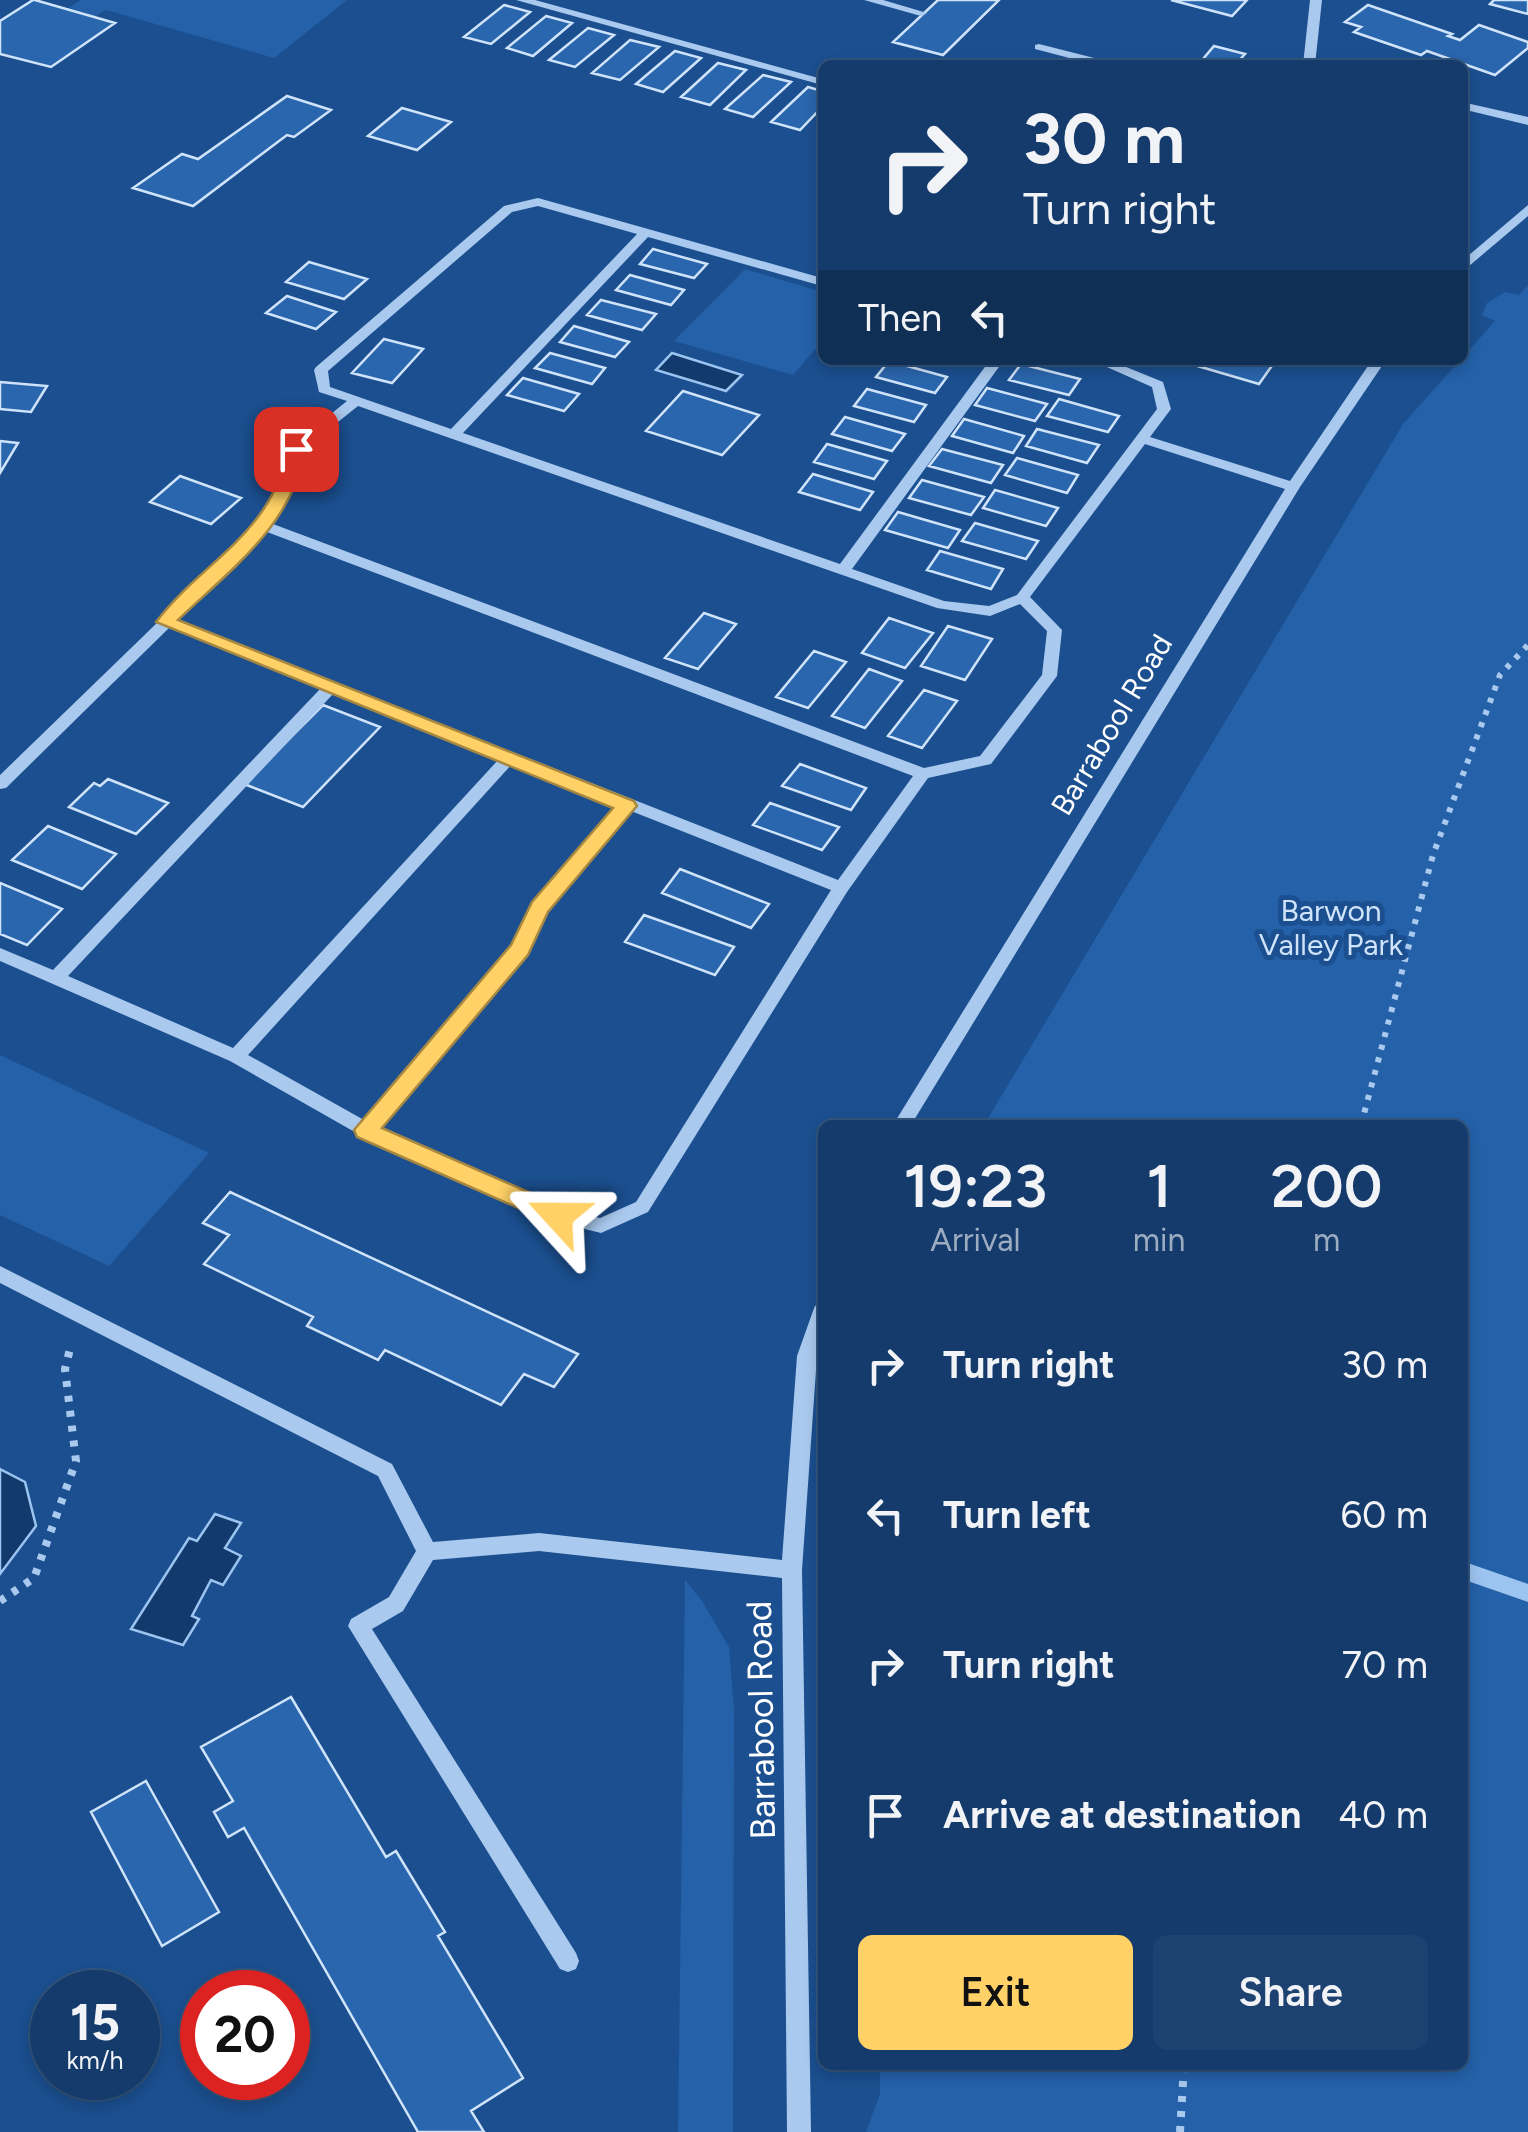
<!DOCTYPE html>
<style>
:root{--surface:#143b6b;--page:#1d4271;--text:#f1f3f6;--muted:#9dadc1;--line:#33557e;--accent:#ffd166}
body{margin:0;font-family:Figtree,sans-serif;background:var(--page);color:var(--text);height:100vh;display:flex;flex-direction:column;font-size:38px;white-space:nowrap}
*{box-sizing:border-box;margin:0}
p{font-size:32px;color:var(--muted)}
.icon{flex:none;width:55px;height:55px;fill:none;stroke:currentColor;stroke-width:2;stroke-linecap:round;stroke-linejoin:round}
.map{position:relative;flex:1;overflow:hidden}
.details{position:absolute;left:818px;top:1120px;width:650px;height:950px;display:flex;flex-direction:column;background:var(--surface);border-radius:15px;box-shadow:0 5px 15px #0003,0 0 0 2px var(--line)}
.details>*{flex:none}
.hud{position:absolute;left:818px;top:60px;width:650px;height:305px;border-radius:15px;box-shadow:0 5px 15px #0003,0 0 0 2px var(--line);background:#143b6b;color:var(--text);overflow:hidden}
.speed{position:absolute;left:30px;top:1970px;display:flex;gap:20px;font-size:50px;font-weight:700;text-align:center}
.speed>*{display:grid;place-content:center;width:130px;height:130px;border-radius:50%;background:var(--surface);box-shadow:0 5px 15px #0003,0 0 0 2px var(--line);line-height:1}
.speed small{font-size:25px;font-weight:400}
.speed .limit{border:15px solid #d22;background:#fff;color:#111}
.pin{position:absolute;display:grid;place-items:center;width:85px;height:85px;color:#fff;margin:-42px;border-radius:20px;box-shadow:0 5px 15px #0006}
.me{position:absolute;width:110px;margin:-55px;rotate:294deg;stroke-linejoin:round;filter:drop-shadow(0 0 8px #0008)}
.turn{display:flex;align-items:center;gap:35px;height:210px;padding:0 40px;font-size:45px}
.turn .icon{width:130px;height:130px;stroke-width:2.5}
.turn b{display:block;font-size:70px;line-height:85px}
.then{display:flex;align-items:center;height:95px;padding:0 40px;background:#0003;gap:20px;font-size:38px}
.eta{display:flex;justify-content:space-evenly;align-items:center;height:170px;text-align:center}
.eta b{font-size:60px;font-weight:600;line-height:70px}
.cta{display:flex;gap:20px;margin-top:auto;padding:20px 40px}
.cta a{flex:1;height:115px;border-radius:15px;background:var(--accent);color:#111;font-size:40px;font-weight:600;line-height:115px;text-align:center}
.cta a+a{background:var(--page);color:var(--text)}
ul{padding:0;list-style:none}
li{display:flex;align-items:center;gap:30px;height:150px;padding:0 40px}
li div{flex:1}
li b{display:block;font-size:38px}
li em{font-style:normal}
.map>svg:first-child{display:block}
</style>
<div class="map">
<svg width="1528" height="2132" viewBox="0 0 1528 2132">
<rect width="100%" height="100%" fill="#1b4f8f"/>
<!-- green -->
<path fill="#2461a8" d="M81 0H347L274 58 106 10 94 17 67 9Z
M745 269 822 292V341L793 375 674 341Z
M1528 285V2132H866L880 2094V2065H1462V1125H984L1403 424 1495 321 1482 315 1487 303 1505 292 1519 295Z
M0 1055 209 1153 109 1266 0 1215Z
M685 1580 702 1601 729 1647 734 1710 733 2132H678Z"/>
<!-- water -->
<path fill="#123a6d" stroke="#9cc4f0" stroke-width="2.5" d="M672 353 742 375 726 391 656 370Z
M0 1469 25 1482 36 1526 0 1574Z
M215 1514 241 1523 225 1548 241 1556 223 1585 211 1580 192 1616 199 1619 183 1645 131 1629 189 1538 197 1541Z"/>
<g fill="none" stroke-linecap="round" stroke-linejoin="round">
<!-- stream -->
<path fill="#9cc4f0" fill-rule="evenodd" d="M1462 1561 1528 1584V1602L1462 1579Z"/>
</g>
<!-- building -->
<path fill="#2a66ad" stroke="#cfe3fa" stroke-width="2.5" d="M33 0H35L115 23 51 67 0 54V21Z
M938 0H999L943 55 893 42Z
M1171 0H1247L1232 16Z
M1494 0H1528V14L1490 4Z
M504 5 530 12 491 44 464 37Z
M1368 5 1452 34 1448 36 1460 40 1479 25 1528 42V48L1495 75 1427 51 1421 55 1354 32 1361 27 1345 22Z
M546 16 572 23 533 56 507 48Z
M588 28 614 35 575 67 549 60Z
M630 40 659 47 620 80 592 73Z
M1214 46 1245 54 1235 65H1198Z
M675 51 701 58 663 92 636 84Z
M718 63 746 70 710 105 681 97Z
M763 75 791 82 753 117 725 109Z
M808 87 822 91V107L800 130 771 122Z
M287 96 331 110 294 137 287 135 193 206 133 188 182 154 198 159Z
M402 108 451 122 417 150 368 136Z
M653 249 707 264 694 278 640 264Z
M309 262 367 279 344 299 286 282Z
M630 275 684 290 671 305 616 290Z
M287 296 336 312 316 329 266 313Z
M601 300 656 314 642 330 587 315Z
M574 326 629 342 615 357 560 342Z
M384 339 423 349 392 383 352 373Z
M550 353 605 368 592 384 535 368Z
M1177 360H1276L1259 384Z
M889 361 947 377 935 393 876 377Z
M1021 364 1080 379 1069 395 1009 380Z
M523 378 579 394 564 411 507 395Z
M0 382 47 386 31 412 0 409Z
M987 388 1047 404 1035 421 975 405Z
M867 389 926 405 914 422 854 406Z
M683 391 759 415 722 455 646 431Z
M1059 399 1119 416 1108 432 1047 416Z
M845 417 905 434 892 451 832 434Z
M964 419 1024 436 1013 453 952 436Z
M1037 429 1099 445 1087 463 1026 446Z
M0 441 18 443 0 473Z
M827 444 887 461 874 479 814 462Z
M942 449 1003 465 991 483 929 466Z
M1017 458 1078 475 1067 493 1005 475Z
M813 474 873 492 860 510 799 492Z
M180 476 241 498 211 524 150 502Z
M922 480 984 497 971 515 909 498Z
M995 490 1058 508 1046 526 983 508Z
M898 512 960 530 948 548 885 530Z
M975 523 1038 541 1026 559 962 541Z
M940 551 1003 569 991 589 927 570Z
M704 613 736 624 698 669 665 658Z
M889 618 933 633 905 668 862 653Z
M948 626 992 639 965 680 921 666Z
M814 651 846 662 808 708 776 697Z
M869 669 902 681 865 728 832 716Z
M924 690 957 701 922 748 888 736Z
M323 705 380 727 303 807 244 784Z
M800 764 866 788 851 810 782 786Z
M108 779 168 803 136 834 69 807 94 783 100 786Z
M770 803 839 827 822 850 753 825Z
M48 826 116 854 82 889 12 860Z
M680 869 769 904 751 928 662 893Z
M0 883 62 909 27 945 0 934Z
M644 915 734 947 715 975 625 942Z
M230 1192 578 1354 554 1387 524 1374 501 1405 385 1350 378 1360 307 1326 313 1317 204 1264 229 1235 203 1223Z
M291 1697 386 1857 396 1851 445 1932 438 1936 523 2078 471 2111 484 2132H418L244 1828 228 1837 214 1812 233 1801 201 1747Z
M146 1781 219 1912 162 1946 91 1812Z"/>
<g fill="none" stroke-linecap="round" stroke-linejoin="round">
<!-- path-far1 -->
<path stroke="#a9c9ee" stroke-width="6" stroke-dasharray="5 8" stroke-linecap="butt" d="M1361 1125 1433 855 1500 675 1528 645"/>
<!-- path -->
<path stroke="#a9c9ee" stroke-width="8" stroke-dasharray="6 9" stroke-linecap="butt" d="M0 1601 34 1578 76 1461 65 1369 70 1349
M1180 2132 1184 2065"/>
<!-- minor -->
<path fill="#a9c9ee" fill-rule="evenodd" d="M516 0H535L822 79V85Z
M864 0H883L927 13 921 16Z
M1310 0H1322L1315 65H1303Z
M1039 44 1114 63 1116 65H1096L1035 49V45Z
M1462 102 1528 117V125L1462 109Z
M538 198 822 278V286L648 237 463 433 840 564 990 360H1004L852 569 944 601 989 606 1017 595 1157 409 1152 387 1091 360H1109L1163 382 1171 409 1150 437 1290 481 1372 360H1386L1300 487 911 1125H893L1285 489 1145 444 1030 597 1062 630 1057 676 991 764 928 778 847 892 648 1212 601 1233 552 1221 360 1135 230 1061 0 961V948L53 970 321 688 169 628 6 788 0 789V775L259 524 286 470 291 446 347 401 319 392 314 370 316 367 504 206ZM538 206 637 234 451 429 330 387 328 371 512 212ZM358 406 937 608 990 616 1020 604 1047 631 1042 675 980 756 924 768 273 524 300 470 303 450ZM267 532 913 776 838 880 177 620ZM334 693 499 759 233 1048 68 976ZM512 764 618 806 534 904 513 946 364 1120 248 1055ZM631 811 831 890 636 1202 600 1218 563 1210 378 1128 526 953 547 911Z
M1528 205V216L1462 272V261Z
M0 1266 392 1464 433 1542 539 1533 782 1560 797 1356 813 1311 815 1306 822 1303V1338L817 1356 802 1570 811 2132H787L782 1578 539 1551 433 1560 403 1611 372 1629 576 1953 579 1961 576 1969 568 1972 560 1969 348 1626 351 1619 389 1597 416 1551 378 1476 0 1283Z"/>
</g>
<!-- route -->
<path fill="#ffd166" stroke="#a68842" stroke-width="2.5" d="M296 444 305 449C294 524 230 570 178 620L634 801 637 806 548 912 528 955 382 1128 567 1209 570 1216 567 1222H550L357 1137 354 1130 511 945 532 902 613 808 156 622C202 561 274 533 287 449Z"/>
<g text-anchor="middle" stroke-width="10" stroke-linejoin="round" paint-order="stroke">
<!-- street labels -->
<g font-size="30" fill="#fff" stroke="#1b4f8f">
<text transform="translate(1112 725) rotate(-59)" y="10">Barrabool Road</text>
</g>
<!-- park labels -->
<g font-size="30" fill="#cfe3fa" stroke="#1b4f8f">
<text x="1331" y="921">Barwon<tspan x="1331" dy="34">Valley Park</tspan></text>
</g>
<!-- near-street labels -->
<g font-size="35" fill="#fff" stroke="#1b4f8f">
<text transform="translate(761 1720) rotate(-91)" y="12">Barrabool Road</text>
</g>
</g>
</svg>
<div class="speed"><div>15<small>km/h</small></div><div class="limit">20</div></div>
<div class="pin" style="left:296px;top:449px;background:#d93025"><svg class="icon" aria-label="arrive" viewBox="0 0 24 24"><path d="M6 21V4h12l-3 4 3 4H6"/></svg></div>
<svg class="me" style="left:558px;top:1216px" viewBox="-20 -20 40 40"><path d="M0-17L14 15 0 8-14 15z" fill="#ffd166" stroke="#fff" stroke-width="4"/></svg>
<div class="hud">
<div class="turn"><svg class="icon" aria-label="right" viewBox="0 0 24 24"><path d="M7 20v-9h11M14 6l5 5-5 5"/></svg><div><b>30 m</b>Turn right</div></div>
<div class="then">Then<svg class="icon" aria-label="left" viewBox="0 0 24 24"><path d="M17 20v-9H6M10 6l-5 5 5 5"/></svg></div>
</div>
<section class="details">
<div class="eta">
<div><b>19:23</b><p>Arrival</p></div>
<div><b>1</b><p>min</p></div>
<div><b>200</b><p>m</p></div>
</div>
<ul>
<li><svg class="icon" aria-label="right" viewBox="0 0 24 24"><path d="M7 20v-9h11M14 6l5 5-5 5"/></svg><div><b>Turn right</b></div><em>30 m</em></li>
<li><svg class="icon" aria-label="left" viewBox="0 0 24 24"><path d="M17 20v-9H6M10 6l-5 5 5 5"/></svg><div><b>Turn left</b></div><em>60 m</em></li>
<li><svg class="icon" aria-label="right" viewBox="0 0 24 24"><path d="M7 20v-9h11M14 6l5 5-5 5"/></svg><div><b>Turn right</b></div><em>70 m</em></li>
<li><svg class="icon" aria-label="arrive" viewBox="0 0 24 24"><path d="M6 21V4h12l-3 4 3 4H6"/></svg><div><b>Arrive at destination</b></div><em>40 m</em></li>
</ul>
<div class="cta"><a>Exit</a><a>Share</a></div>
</section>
</div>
